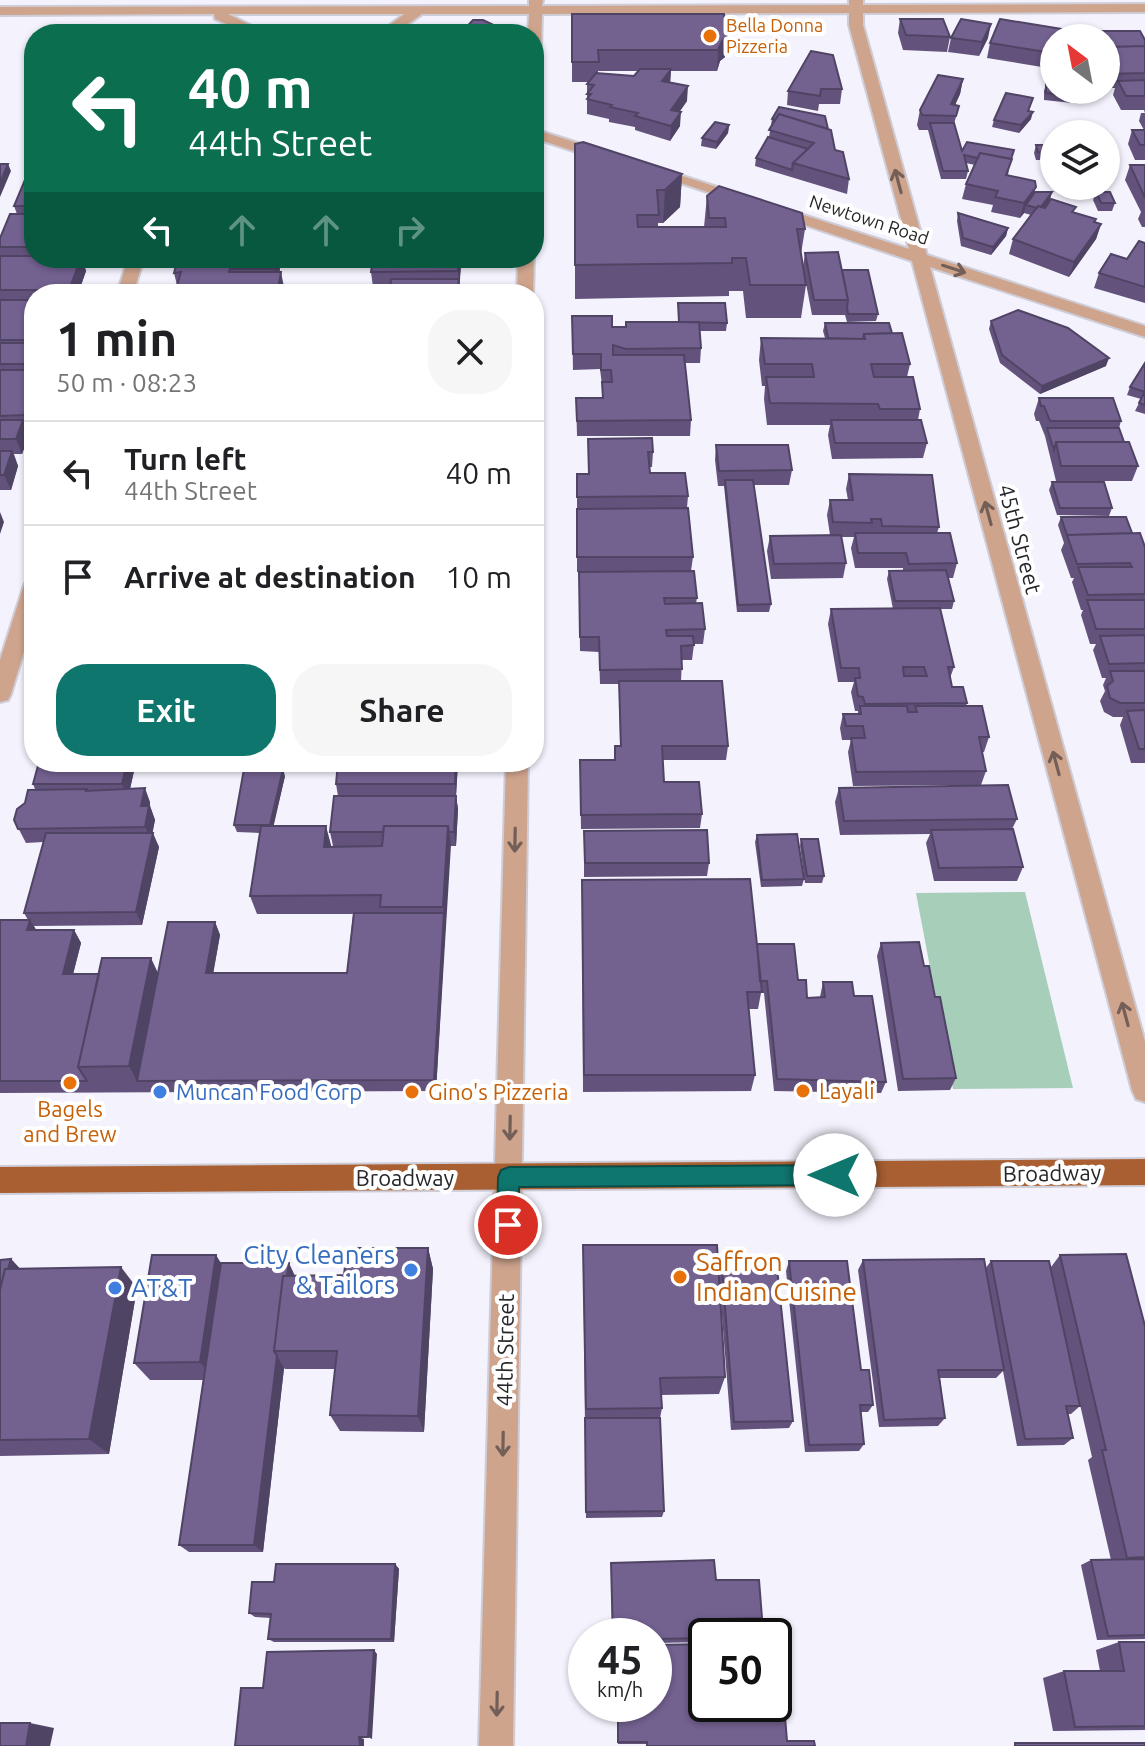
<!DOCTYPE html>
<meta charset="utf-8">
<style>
:root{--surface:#fff;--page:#f6f6f6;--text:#202124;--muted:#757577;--line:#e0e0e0;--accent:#0f766e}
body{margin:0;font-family:Ubuntu,sans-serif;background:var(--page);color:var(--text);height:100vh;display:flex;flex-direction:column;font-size:30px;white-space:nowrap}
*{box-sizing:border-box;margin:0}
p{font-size:26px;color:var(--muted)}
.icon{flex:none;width:44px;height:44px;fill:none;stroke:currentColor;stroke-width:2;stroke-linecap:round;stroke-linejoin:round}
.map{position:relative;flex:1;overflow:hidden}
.drawer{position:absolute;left:24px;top:284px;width:520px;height:488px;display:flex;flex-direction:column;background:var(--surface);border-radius:32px;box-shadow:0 2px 6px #0004}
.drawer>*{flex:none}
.guide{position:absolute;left:24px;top:24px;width:520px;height:244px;border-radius:32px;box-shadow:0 2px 6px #0004;background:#0b6e4f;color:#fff;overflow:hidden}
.needle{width:52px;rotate:328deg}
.tools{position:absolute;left:1040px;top:24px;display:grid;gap:16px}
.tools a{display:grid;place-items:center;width:80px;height:80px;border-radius:50%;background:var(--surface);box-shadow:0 2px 6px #0004;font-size:40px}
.speed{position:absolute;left:568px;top:1618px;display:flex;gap:16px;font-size:40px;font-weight:700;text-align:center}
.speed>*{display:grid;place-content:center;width:104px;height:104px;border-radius:50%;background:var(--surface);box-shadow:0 2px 6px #0004;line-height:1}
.speed small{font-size:20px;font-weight:400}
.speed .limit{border:4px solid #111;border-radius:12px;background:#fff;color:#111}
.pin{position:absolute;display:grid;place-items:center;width:68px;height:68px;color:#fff;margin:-34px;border:4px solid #fff;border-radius:50%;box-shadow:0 2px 8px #0007}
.me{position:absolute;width:88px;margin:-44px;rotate:270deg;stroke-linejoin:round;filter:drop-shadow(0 0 6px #0008)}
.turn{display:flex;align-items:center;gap:28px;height:168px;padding:0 32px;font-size:36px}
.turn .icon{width:104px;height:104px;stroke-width:2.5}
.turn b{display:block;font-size:56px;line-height:68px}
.lanes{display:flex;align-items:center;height:76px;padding:0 32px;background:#0003;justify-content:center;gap:40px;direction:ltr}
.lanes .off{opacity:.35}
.round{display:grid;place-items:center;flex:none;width:84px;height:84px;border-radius:32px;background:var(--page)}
.headline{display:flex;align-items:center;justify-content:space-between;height:136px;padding:0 32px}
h1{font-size:48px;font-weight:600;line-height:60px}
.button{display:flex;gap:16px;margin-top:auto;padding:16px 32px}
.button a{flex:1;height:92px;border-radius:32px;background:var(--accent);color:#fff;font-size:32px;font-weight:600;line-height:92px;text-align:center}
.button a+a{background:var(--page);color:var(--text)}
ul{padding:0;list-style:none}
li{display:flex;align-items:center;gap:24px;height:104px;padding:0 32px;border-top:2px solid var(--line)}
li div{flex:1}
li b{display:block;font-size:30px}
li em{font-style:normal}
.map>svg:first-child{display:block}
</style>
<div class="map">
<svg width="1145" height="1746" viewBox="0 0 1145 1746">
<rect width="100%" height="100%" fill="#f3f2fd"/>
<!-- green -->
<path fill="#a7ceb8" d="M1025 892 1073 1088 953 1089 916 893Z"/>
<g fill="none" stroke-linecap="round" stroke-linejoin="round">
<defs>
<path id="minor" d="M529 0H543L542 6 849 5V0H863V5L1145 4V12L863 13V25L927 255 1145 326V337L930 267 1145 1042V1102L1136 1099 1132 1090 912 261 642 170 650 165 655 167 909 249 849 25V13L542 14 541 47 534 51V34H528L529 14H422L394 34H378L404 14H228L268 34H250L215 19 214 14 0 15V7L529 6Z
M534 129 609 153 612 156 604 161 534 138Z
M128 258H144L133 294H117Z
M518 258H534L533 294H517Z
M34 578V618L11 694 8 700 0 702V660L24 585 27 580Z
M506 762H528L513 1746H479Z"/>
<path id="major" d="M1145 1159V1185L0 1193V1167Z"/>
</defs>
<!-- minor casing -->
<use href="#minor" stroke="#cecdd7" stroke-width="4"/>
<!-- major casing -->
<use href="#major" stroke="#cecdd7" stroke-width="4"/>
<!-- minor -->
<use href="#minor" fill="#cfa48d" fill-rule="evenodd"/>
<!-- major -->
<use href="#major" fill="#a95f31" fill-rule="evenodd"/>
</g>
<!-- wall -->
<path fill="#63537c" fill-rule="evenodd" d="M572 14H724L725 57 720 61 717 71H671L670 83 687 101 680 111V126L670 141 635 130V127L609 122V119L587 114V84L588 82H572ZM598 71H638L634 76 598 73Z
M900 19 950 37 947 52 903 50 898 33Z
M1088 31 1145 40V113L1144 110H1121L1113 95 1115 88H1106V38H1086Z
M951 38H988L979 56 948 52Z
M990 43 1054 53 1048 68 987 58Z
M811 51 842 89 840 104H819L818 111 787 105 788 91Z
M963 79 960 94 955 105 959 106 954 124 962 151 1011 159 1008 175 1034 194 1050 200 1044 208 1075 213 1101 224 1096 239 1069 277 1009 254 1013 239 1031 215 1024 213 1020 218 991 212 993 205 962 199 966 184 975 165 966 163 968 171 966 179H941L928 130H919L917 125 920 110Z
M1046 84 1084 96 1082 104 1044 100V91Z
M1033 98 1029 111 1031 119 1019 133 992 127 994 120Z
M1141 113H1145V160H1135L1128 144 1132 130H1144L1139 121Z
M772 119 828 129 835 150 849 179 847 194 755 166 756 158 769 137Z
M729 125 728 133 716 149 701 146 702 138Z
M575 144 682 174 680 207 663 223H658V227H704L707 196 805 229 801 254 803 267 805 253 842 270 878 314 876 321 847 322 845 315H812L805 278 806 285 801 318H746L743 291H729V296L575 299Z
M1036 145H1054V180H1051L1044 164 1045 160H1036L1034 153Z
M1106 156 1114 172 1112 180H1106Z
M1130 165H1145V227H1142L1138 219 1141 212 1125 180Z
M34 175V258H91L90 262H83L86 271 78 294H34V419L29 430H27L29 435 22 454H14L18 466 11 490H0V238L17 214 14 206Z
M1096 192 1115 203 1112 211H1098L1093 200Z
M958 213 1008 228 1006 236 991 255 961 246 957 221Z
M1145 243V303L1094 288 1099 273 1127 259Z
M178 258 280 269 279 272 284 287 282 294H176L177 285 174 273Z
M296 258H331L330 265 298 266Z
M373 258H488V265H461L459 294H390V287H373L371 272Z
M678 303 727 323 726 331H699L701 348 700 363H685L691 420 690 436H577L576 398H602V385L600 369 573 370 572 316 612 327 678 322Z
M991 321 1106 366 1040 394 1000 363 989 329Z
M825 323 892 333 910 364 907 377 920 409 918 420 927 443 923 458 832 459 828 435 830 425H767L764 399 765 386H762L759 360 761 338H825L823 331Z
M1145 363V414L1135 411 1141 399 1127 395 1130 387Z
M1039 398 1121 421 1119 428 1124 442 1138 466 1132 481H1056L1045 436 1039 421H1036L1034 414Z
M588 439 653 452 652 467H649L650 473 688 496 687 508 693 557 691 571 697 598 696 603 705 629 703 644H694L692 660H682L681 681 728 746 726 760H663L664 782 702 814 700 828 581 829 580 760H615L620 746 619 684H600L599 652 580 651 579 572H577V474H588Z
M716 445 792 470 789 485H754L771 604 769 612H737L724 486H718L715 460Z
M849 474 939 527 937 533 957 563 953 578H948L954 601 952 609H940L954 667 950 678 952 687 967 703 966 706 989 737 984 752H982L986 771 981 785 853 786 848 752 851 740H842L840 728 843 714H858V711H855L851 692 854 682H838L828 624 831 609H893L887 579 889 571H903V568H855L851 548 854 537H841L846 563 843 578 771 579 767 551 770 536 830 535 827 515 830 500H848L846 489Z
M1052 482 1112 508 1109 516 1057 515 1049 490Z
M1061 517 1132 533 1145 547V763H1131L1120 725 1123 717H1113L1104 712 1100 701 1105 691 1103 685 1106 678H1102L1093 650 1096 644H1090L1081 615 1083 610H1081L1072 582 1074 578H1071L1061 550 1064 543 1058 525Z
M39 762H136L130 789 150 802V806L155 820 152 833 159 847 142 925 34 926 36 930H74L81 943 73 974 158 973 215 922 220 935 213 973H347L353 914H257L250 896 260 833 237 832 234 825 285 776 273 826 331 845V847L382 846H333L330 832 338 796 336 784 338 762H458L456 796 458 809 456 846H450L436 1091 0 1093V920H28L24 913 43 842 26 843 14 820 35 789 33 784Z
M839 788 1017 819 1012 829 1023 867 1017 881H934L926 843 930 834 840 835 835 802Z
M584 831 709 863 707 876 584 877Z
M757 835 804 879 802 886 761 887 755 842Z
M801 839 824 876 822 883H805L800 846Z
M582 880 757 944 798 980 807 998 820 997 823 982 854 996 886 1082 881 1093 774 1091 764 993H761L758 1009H749L755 1075 751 1091 583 1092Z
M881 943 924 966 935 997 956 1078 950 1090 898 1091 877 956Z
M583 1245 725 1377 719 1394 661 1395 662 1408 660 1418 664 1511 662 1517 586 1518Z
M428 1248 433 1269 424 1432 340 1431 330 1415 335 1369H285L284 1368 263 1552H189L179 1545 203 1380H150L134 1363 221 1263 295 1275H344Z
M1060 1255 1145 1326V1639L1097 1640 1081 1565 1091 1560H1111L1088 1460 1092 1457 1076 1387 1080 1406 1071 1414H1068L1073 1438 1064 1445 1017 1446 1003 1371 996 1378H940L945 1418 938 1426 879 1427 858 1270 863 1260 985 1269 991 1261 1051 1267Z
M11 1259 20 1269 137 1288 109 1454 0 1456V1260Z
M789 1261 861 1370 873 1405 868 1412H861L864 1444 859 1451 805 1452 786 1271Z
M722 1269 793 1421 789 1428 731 1430 719 1278Z
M611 1563 716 1580 762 1618 759 1622 719 1623 706 1636V1642L654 1643V1636H612Z
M395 1564 399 1569 394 1642H274L268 1639 271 1618 255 1617 249 1613 274 1582Z
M1119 1642H1145V1730L1053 1731 1043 1678 1064 1671H1100L1096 1650Z
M617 1704H654L787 1741 815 1746H646V1744H618Z"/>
<!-- shaded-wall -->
<path fill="#504465" d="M991 24 988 38 979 56 982 42Z
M727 37 725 57 720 61 717 71 718 50 722 41Z
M671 69 670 84 662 81Z
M963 79 960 94 950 116 951 104Z
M688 86 687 101 670 125 671 110Z
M681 112 680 126 670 141 671 126Z
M1033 112 1031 119 1019 133 1021 125Z
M729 125 728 133 716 149 717 142Z
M8 164 11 171 0 197V183Z
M682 174 680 207 663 223 665 190Z
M1036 187 1031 202 1026 205 1024 213 1020 218 1024 203Z
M1052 192 1050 200 1037 217 1039 209Z
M1101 224 1096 239 1069 277 1074 262Z
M1008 228 1006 236 991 255 993 247Z
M81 258H82L86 271 78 294H70L69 290Z
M276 258H278L280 269 277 284 274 269Z
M459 258H460L461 265 459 287 458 271Z
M281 272 284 287 282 294H277Z
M1109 358 1106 366 1040 394 1042 386Z
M34 391V419L29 430 24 415Z
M23 420 29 435 22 454 16 439Z
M12 451 18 466 11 490 4 475Z
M0 512 4 522 0 534Z
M127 762H136L128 798 122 784Z
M456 762H458L456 796 458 809 456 846 454 832 456 798 455 784Z
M283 769 285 776 272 833 270 825Z
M145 788 150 802V806L155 820 151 841 145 827 141 806Z
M326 826 331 845 328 866 324 847Z
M448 826 451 845 436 1091 434 1080Z
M153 833 159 847 142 925 136 912Z
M30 920 38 933 27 930Z
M215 922 220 935 211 986 206 973Z
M74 930 81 943 70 986 63 974Z
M151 958 164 986 137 1081 129 1066Z
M428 1248 433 1269 424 1432 418 1416Z
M216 1255 229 1276 214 1380 200 1362Z
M11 1259 27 1276 0 1306Z
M289 1263 295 1276 278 1351Z
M121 1267 137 1288 109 1454 89 1439Z
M277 1356 284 1368 263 1552 254 1545Z
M395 1564 399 1569 394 1642 391 1639Z
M374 1650 377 1654 372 1739 368 1737Z
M30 1723 54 1728 50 1746H26Z
M359 1737 364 1739V1746H360Z"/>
<!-- building -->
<path fill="#736190" stroke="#504465" stroke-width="2" fill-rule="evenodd" d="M572 14H724L727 37 722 41 718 50H598L599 62H572Z
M900 19H943L950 37 906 35Z
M961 19 991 24 982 42 951 38Z
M1000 19 1062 29 1058 38H1054V49L1052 53 990 43Z
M473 20H483L496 26 495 34H460Z
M241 26 263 34H232L234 27Z
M1088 31H1140L1145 40V46L1106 47V38H1091Z
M1145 46V73L1106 74V47Z
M811 51 833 55 842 89H821L820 96 788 91Z
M640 69H671L662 81 688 86 671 110 681 112 671 126 635 116 638 113 610 107 612 105 587 99 591 94H587L594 85 587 84 596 73 634 76Z
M938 75 963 79 951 104 959 106 956 116 922 115 920 110Z
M1145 80V96H1126L1118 81Z
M1046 84H1054V90H1084V96L1046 93Z
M1006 93 1033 98 1028 111 1033 112 1021 125 994 120Z
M779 107 825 116 828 129 779 114 775 120 772 119Z
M779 114 831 130 835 150 843 152 849 179 793 163 814 143 769 130Z
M715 122 729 125 717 142 702 138Z
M930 123H954L962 151 967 142 1014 150 1011 159 980 153 978 158 964 155 968 171H943Z
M1132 130H1145V145H1140Z
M768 137 808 149 793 163 792 170 756 158Z
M583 142 682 174 665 190H657L659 215H637L638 227H726L725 218H709L707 196 719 186 802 213 805 229H797L806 285H750L746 258H732V263L575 265V144Z
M1036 145H1054V153L1038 152Z
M980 153 1012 159 1006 175 1035 181 1036 187 1024 203 995 197 998 191 966 184Z
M1046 156H1054V172H1053Z
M1106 156H1107L1114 172H1106Z
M0 164H8L0 183Z
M1130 165H1145V198Z
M27 175H34V206H14Z
M1035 192H1052L1041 207 1038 206 1037 208 1026 205Z
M1096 192H1110L1115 203H1101Z
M1051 199 1076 207 1072 212 1096 219 1094 222 1101 224 1074 262 1013 239 1038 206 1045 208Z
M958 213 1008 228 993 247 963 238Z
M10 214H34V247H0V238Z
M1139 241 1145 243V287L1099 273 1111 254 1127 259Z
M838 252 848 300H814L805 253Z
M0 256H34V258H81L69 290H0Z
M178 258H276L274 269H230L229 272H281L277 294H223L224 291 175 292 181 272 174 273Z
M373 258H459L458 271 371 272Z
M842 270H868L878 314H848L847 307 848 300Z
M391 279H459L457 294H390Z
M0 300H34V340H0Z
M678 303H725L727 323 679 322Z
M1018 310 1068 328 1109 358 1042 386 1002 355 991 321Z
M572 316H612V327H626V322H699L701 348 626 349 613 345V355H684L691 420 577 421 576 398H603L602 382H612L611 370H601V354H573Z
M825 323H889L892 333 864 334 863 339 828 338Z
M902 333 910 364H871L874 377H913L920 409H880L878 404 770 403 766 377H814L812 364H765L761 338 865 339 864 334Z
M0 343H34V364H0Z
M1145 363V392L1130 387Z
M0 370H34V391L24 415 0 416Z
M1144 393H1145V405L1139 403Z
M1039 398H1113L1121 421H1050L1044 406H1041Z
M0 420H23L16 439H0Z
M831 420H921L927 443H835Z
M1047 428H1119L1124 442H1056L1054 450Z
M652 438 653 452H648L650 473H685L688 496 577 497V474H589L588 439Z
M1056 442H1129L1138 466H1061Z
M716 445H788L792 470 719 471Z
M0 451H12L4 475H0Z
M849 474 932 475 939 527 882 526 881 519H871L872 523 833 522 830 500H853Z
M725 480H753L771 604 738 605Z
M1052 482H1104L1112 508H1060Z
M688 508 693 557H577V509Z
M1061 517H1126L1132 533 1067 535Z
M855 533H950L957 563 909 564 906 553H858Z
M1140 533 1145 547V594L1088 595 1078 567H1132L1130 563 1077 564 1067 535Z
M841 535 846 563 774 564 770 536Z
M946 570 954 601H895L889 571Z
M694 571 697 598H664L665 604 702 603 705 629 666 630 667 636H693L694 645 681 646 682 669 600 670 599 637H580L579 572Z
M1087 600H1145V629H1096Z
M940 608 954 667H948L952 687H963L967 703 865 704 863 697 858 696 855 678H860L859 668H841L831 609ZM903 667H924L927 676H904Z
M1145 635V663L1109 664 1100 636Z
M1110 671H1145V703H1120L1110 698 1107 686 1113 681Z
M619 681H722L728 746H662L664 782H699L702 814 581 815 580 760H615V746H621Z
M860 706H907L908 712H917L915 706H982L989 737H979L986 771 856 772 851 738H865L863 726H846L843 714H861Z
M1145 710V749H1139L1127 711Z
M39 762H127L122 784H33Z
M338 762H456L455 784H336Z
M244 769H283L270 825H234Z
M1008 785 1017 819 844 821 839 788Z
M145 788 141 806H149L145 827 18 829 14 820 17 809 25 803 28 790 87 789 86 791Z
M334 796H456L454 832H449L448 826H384L383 832H330Z
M261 826H326L324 847 382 846 384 826H448L443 907H380L381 895 250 896Z
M1013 829 1023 867 939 868 931 830Z
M707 830 709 863H585L584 831Z
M46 833H153L136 912 24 913Z
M797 834 804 879 762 880 757 835Z
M801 839H818L824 876H807Z
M750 879 762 992H747L755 1075H584L582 880Z
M354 913H444L434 1080 137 1081 168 922H215L206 973H347Z
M0 920H30L27 930H74L63 974H99L78 1067 87 1081H0Z
M919 942 924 966H929L935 997H940L956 1078 903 1079 881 943Z
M757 944H794L798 980H806L807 998 825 997 823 982H852L854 996H872L886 1082 777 1079 767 981H760Z
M102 958H151L129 1066 78 1067Z
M583 1245H717L725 1377 660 1378 662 1408 586 1409Z
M347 1248H428L418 1416 330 1415 337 1351H274L283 1276 344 1275Z
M1126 1254 1145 1326V1557L1127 1558 1102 1450H1106L1060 1255Z
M152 1255H216L200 1362 134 1363Z
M11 1259 8 1269H5L0 1290V1260Z
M984 1259 1004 1370H938L945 1418 884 1420 863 1260Z
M789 1261H847L861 1370H869L873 1405H860L864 1444 809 1445Z
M991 1261H1049L1080 1406H1066L1073 1438 1025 1439Z
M221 1263H289L287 1276H283L274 1351 277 1356 254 1545H179Z
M121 1267 89 1439 0 1440V1290L5 1269Z
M777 1268 793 1421 734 1422 722 1269Z
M585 1418H660L664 1511 586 1512Z
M1145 1559V1635L1108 1636 1091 1560Z
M714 1560 716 1580H759L762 1618 719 1619 720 1636H706V1638L654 1639V1636H613L611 1563Z
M276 1564H395L391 1639H268L271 1614 249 1613 252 1582H274Z
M1119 1642H1145V1726L1075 1727 1064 1671H1124Z
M706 1644V1704H774V1644H779L787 1741H814L815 1746H647V1742H618V1704H654V1645Z
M374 1650 368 1737H359L360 1746H235L241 1688H263L267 1652Z
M0 1723H30L26 1746H0Z
M1015 1743H1145V1746H1015Z"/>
<!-- one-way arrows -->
<defs><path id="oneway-shaft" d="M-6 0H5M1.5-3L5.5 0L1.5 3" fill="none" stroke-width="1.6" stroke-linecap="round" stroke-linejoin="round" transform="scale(2)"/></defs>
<g stroke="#735f57">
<use href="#oneway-shaft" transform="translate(898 181) rotate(-105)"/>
<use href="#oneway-shaft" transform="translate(954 269) rotate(18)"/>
<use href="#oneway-shaft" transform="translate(988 513) rotate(-105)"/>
<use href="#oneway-shaft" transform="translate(1056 763) rotate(-105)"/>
<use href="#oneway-shaft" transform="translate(515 840) rotate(91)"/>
<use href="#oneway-shaft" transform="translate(1125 1014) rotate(-105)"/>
<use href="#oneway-shaft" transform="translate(510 1128) rotate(91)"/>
<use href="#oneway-shaft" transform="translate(503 1444) rotate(91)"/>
<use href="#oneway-shaft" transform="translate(497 1704) rotate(91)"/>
</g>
<!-- route -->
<path fill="#0f766e" stroke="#0a4d48" stroke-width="2" d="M835 1165 842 1168 846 1175 842 1182 835 1185 519 1187V1225L515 1232 508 1235 500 1232 497 1225 498 1177 501 1170 509 1167Z"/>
<!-- markers -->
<g fill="#e8710a" stroke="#fff" stroke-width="3">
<circle cx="710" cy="36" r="8"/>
<circle cx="70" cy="1083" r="8"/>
<circle cx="803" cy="1091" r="8"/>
<circle cx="412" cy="1092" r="8"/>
<circle cx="680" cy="1277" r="8"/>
</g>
<g fill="#3f7fe0" stroke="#fff" stroke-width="3">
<circle cx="160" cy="1092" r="8"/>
<circle cx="411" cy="1270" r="8"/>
<circle cx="115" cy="1288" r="8"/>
</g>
<g text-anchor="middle" stroke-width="8" stroke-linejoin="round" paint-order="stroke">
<!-- far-food labels -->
<g font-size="18" fill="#c56008" stroke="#fff" text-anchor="start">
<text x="726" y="32">Bella Donna<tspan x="726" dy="21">Pizzeria</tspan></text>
</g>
<!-- far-street labels -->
<g font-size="18" fill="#27272b" stroke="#fff">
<text transform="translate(869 220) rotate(18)" y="6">Newtown Road</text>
</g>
<!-- street labels -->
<g font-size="22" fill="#27272b" stroke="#fff">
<text transform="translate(1020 539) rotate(75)" y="8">45th Street</text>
<text transform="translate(1052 1173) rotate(-1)" y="8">Broadway</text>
<text x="405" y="1186">Broadway</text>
<text transform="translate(505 1350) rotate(-89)" y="8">44th Street</text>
</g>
<!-- food labels -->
<g font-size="22" fill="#c56008" stroke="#fff" text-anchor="start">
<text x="819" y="1099">Layali</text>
<text x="428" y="1100">Gino's Pizzeria</text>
<text x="70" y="1117" text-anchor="middle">Bagels<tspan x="70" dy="25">and Brew</tspan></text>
</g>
<!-- shop labels -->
<g font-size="22" fill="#366cbe" stroke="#fff" text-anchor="start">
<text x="176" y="1100">Muncan Food Corp</text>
</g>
<!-- near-shop labels -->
<g font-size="26" fill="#366cbe" stroke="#fff" text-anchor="end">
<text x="395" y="1264">City Cleaners<tspan x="395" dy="30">&amp; Tailors</tspan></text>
<text x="131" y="1297" text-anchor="start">AT&amp;T</text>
</g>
<!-- near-food labels -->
<g font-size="26" fill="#c56008" stroke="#fff" text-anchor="start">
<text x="696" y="1271">Saffron<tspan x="696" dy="30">Indian Cuisine</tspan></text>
</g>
</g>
</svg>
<div class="tools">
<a><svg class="needle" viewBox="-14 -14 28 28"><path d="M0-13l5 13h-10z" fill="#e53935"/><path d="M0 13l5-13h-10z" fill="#757577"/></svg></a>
<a><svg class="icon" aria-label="layers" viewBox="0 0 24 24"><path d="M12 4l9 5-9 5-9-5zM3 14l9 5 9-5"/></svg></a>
</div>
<div class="speed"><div>45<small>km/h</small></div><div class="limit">50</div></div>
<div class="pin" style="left:508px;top:1225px;background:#d93025"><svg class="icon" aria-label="arrive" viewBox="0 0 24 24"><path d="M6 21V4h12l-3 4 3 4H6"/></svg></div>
<svg class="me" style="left:835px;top:1175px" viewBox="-20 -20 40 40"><circle r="19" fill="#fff"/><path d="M0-13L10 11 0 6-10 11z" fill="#0f766e"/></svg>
<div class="guide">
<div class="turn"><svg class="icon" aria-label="left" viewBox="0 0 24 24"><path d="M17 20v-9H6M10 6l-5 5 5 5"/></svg><div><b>40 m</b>44th Street</div></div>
<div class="lanes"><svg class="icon" aria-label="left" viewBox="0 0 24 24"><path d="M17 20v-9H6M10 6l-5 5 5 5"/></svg><svg class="icon off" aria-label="ahead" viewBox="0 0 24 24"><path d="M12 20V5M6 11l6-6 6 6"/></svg><svg class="icon off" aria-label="ahead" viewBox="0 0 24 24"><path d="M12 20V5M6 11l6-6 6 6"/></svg><svg class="icon off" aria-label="right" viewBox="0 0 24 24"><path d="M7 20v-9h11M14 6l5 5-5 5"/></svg></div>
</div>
<section class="drawer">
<div class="headline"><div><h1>1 min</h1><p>50 m · 08:23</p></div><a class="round"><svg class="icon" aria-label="close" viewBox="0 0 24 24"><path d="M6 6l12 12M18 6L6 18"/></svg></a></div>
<ul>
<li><svg class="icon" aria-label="left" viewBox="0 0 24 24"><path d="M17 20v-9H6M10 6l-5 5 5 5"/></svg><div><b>Turn left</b><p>44th Street</p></div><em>40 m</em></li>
<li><svg class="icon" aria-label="arrive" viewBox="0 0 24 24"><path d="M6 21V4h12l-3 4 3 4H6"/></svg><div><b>Arrive at destination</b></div><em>10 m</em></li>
</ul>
<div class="button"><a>Exit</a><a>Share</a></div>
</section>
</div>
